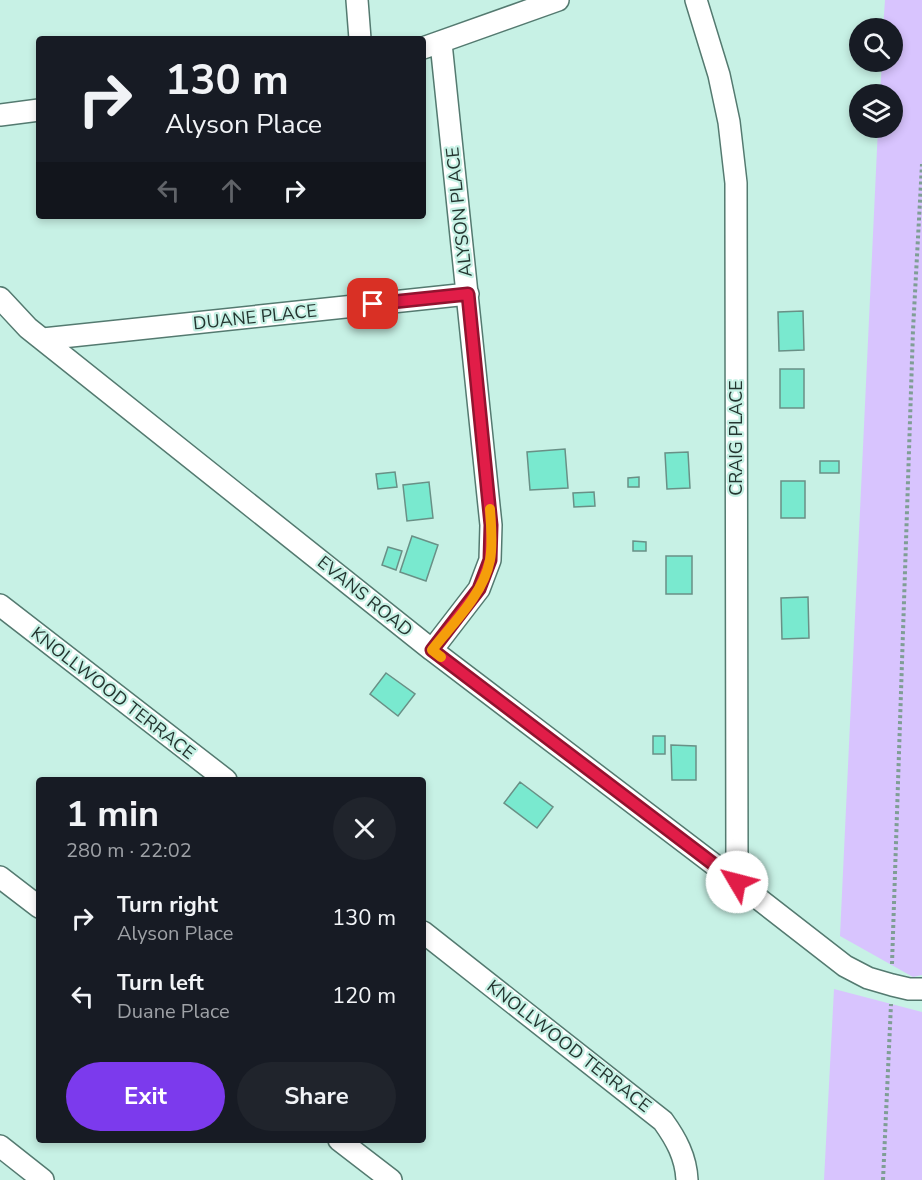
<!DOCTYPE html>
<meta charset="utf-8">
<style>
:root{--surface:#171b24;--page:#20242c;--text:#f1f3f6;--muted:#9ea1a6;--accent:#7c3aed}
body{margin:0;font-family:"Nunito Sans",sans-serif;background:var(--page);color:var(--text);height:100vh;display:flex;flex-direction:column;font-size:22px;white-space:nowrap}
*{box-sizing:border-box;margin:0}
p{font-size:20px;color:var(--muted)}
.icon{flex:none;width:33px;height:33px;fill:none;stroke:currentColor;stroke-width:2;stroke-linecap:round;stroke-linejoin:round}
.map{position:relative;flex:1;overflow:hidden}
.drawer{position:absolute;left:36px;top:777px;width:390px;height:366px;display:flex;flex-direction:column;background:var(--surface);border-radius:6px;box-shadow:0 3px 9px #0003}
.drawer>*{flex:none}
.hud{position:absolute;left:36px;top:36px;width:390px;height:183px;border-radius:6px;box-shadow:0 3px 9px #0003;background:#171b24;color:var(--text);overflow:hidden}
.fabs{position:absolute;left:849px;top:18px;display:grid;gap:12px}
.fabs a{display:grid;place-items:center;width:54px;height:54px;border-radius:50%;background:var(--surface);box-shadow:0 3px 9px #0003;font-size:30px}
.pin{position:absolute;display:grid;place-items:center;width:51px;height:51px;color:#fff;margin:-26px;border-radius:12px;box-shadow:0 3px 9px #0006}
.me{position:absolute;width:66px;margin:-33px;rotate:307deg;stroke-linejoin:round;filter:drop-shadow(0 0 4px #0008)}
.turn{display:flex;align-items:center;gap:21px;height:126px;padding:0 30px;font-size:27px}
.turn .icon{width:78px;height:78px;stroke-width:2.5}
.turn b{display:block;font-size:42px;line-height:51px}
.lanes{display:flex;align-items:center;height:57px;padding:0 30px;background:#0003;justify-content:center;gap:30px;direction:ltr}
.lanes .off{opacity:.35}
.round{display:grid;place-items:center;flex:none;width:63px;height:63px;border-radius:32px;background:var(--page)}
.head{display:flex;align-items:center;justify-content:space-between;height:102px;padding:0 30px}
h1{font-size:36px;font-weight:700;line-height:45px}
.button{display:flex;gap:12px;margin-top:auto;padding:12px 30px}
.button a{flex:1;height:69px;border-radius:36px;background:var(--accent);color:#fff;font-size:24px;font-weight:700;line-height:69px;text-align:center}
.button a+a{background:var(--page);color:var(--text)}
ul{padding:0;list-style:none}
li{display:flex;align-items:center;gap:18px;height:78px;padding:0 30px}
li div{flex:1}
li b{display:block;font-size:22px}
li em{font-style:normal}
.map>svg:first-child{display:block}
</style>
<div class="map">
<svg width="922" height="1180" viewBox="0 0 922 1180">
<rect width="100%" height="100%" fill="#c7f1e5"/>
<!-- green -->
<path fill="#d8c4fe" d="M885 0H922V975L913 977 840 936 878 128H892V94H880L882 62H892V28H883Z
M834 989 922 1012V1180H824Z"/>
<!-- building -->
<path fill="#79e9cf" stroke="#699086" stroke-width="1.5" d="M803 311 804 350 779 351 778 312Z
M780 369H804V408H780Z
M565 449 568 488 530 490 527 452Z
M688 452 690 488 667 489 665 453Z
M820 461H839V473H820Z
M395 472 397 487 378 489 376 474Z
M639 477V487H628V478Z
M781 481H805V518H781Z
M429 482 433 518 407 521 403 485Z
M594 492 595 506 574 507 573 493Z
M412 536 438 545 426 581 400 572Z
M633 541 646 542V551H633Z
M388 547 402 551 396 570 382 565Z
M666 556H692V594H666Z
M808 597 809 638 782 639 781 598Z
M386 673 415 694 398 716 370 694Z
M653 736H665V754H653Z
M671 745 696 746V780H672Z
M520 782 553 807 537 828 504 803Z"/>
<g fill="none" stroke-linecap="round" stroke-linejoin="round">
<defs>
<path id="street" d="M357 0 360 39
M696 0 719 75 729 122 736 183 737 882
M423 48 558 0
M0 115 39 110
M0 298 28 328 432 650 737 882 845 966 868 978 892 985 909 989H922
M43 339 468 294
M0 605 226 780
M432 650 479 589 490 560 491 525 441 43
M0 877 39 907
M423 932 663 1121C676 1139 686 1157 687 1180
M339 1140 391 1180
M0 1146 43 1180"/>
</defs>
<!-- street casing -->
<use href="#street" stroke="#547a70" stroke-width="24"/>
<!-- path -->
<path stroke="#7f9e95" stroke-width="4" stroke-dasharray="3 3" stroke-linecap="butt" d="M892 964 913 330 922 164
M883 1180 891 1004"/>
<!-- street -->
<use href="#street" stroke="#fff" stroke-width="21"/>
</g>
<g fill="none" stroke-linecap="round" stroke-linejoin="round">
<defs>
<path id="route" d="M373 304 468 294 491 525 490 560 479 589 432 650 737 882"/>
</defs>
<!-- route casing -->
<use href="#route" stroke="#92132f" stroke-width="15"/>
<!-- route -->
<use href="#route" stroke="#e11d48" stroke-width="10"/>
<!-- slow -->
<path stroke="#f59e0b" stroke-width="10" d="M441 657 432 650C453 623 483 595 490 560 493 544 491 525 490 509"/>
</g>
<g text-anchor="middle" stroke-width="4.5" stroke-linejoin="round" paint-order="stroke">
<!-- street labels -->
<g font-size="18" fill="#243530" stroke="#c7f1e5">
<text transform="translate(459 212) rotate(-96)" y="6">ALYSON PLACE</text>
<text transform="translate(255 317) rotate(-6)" y="6">DUANE PLACE</text>
<text transform="translate(736 438) rotate(-90)" y="6">CRAIG PLACE</text>
<text transform="translate(365 596) rotate(39)" y="6">EVANS ROAD</text>
<text transform="translate(113 693) rotate(38)" y="6">KNOLLWOOD TERRACE</text>
<text transform="translate(569 1046) rotate(38)" y="6">KNOLLWOOD TERRACE</text>
</g>
</g>
</svg>
<div class="fabs">
<a><svg class="icon" aria-label="search" viewBox="0 0 24 24"><circle cx="10" cy="10" r="6"/><path d="M15 15l6 6"/></svg></a>
<a><svg class="icon" aria-label="layers" viewBox="0 0 24 24"><path d="M12 4l9 5-9 5-9-5zM3 14l9 5 9-5"/></svg></a>
</div>
<div class="pin" style="left:373px;top:304px;background:#d93025"><svg class="icon" aria-label="arrive" viewBox="0 0 24 24"><path d="M6 21V4h12l-3 4 3 4H6"/></svg></div>
<svg class="me" style="left:737px;top:882px" viewBox="-20 -20 40 40"><circle r="19" fill="#fff"/><path d="M0-13L10 11 0 6-10 11z" fill="#e11d48"/></svg>
<div class="hud">
<div class="turn"><svg class="icon" aria-label="right" viewBox="0 0 24 24"><path d="M7 20v-9h11M14 6l5 5-5 5"/></svg><div><b>130 m</b>Alyson Place</div></div>
<div class="lanes"><svg class="icon off" aria-label="left" viewBox="0 0 24 24"><path d="M17 20v-9H6M10 6l-5 5 5 5"/></svg><svg class="icon off" aria-label="ahead" viewBox="0 0 24 24"><path d="M12 20V5M6 11l6-6 6 6"/></svg><svg class="icon" aria-label="right" viewBox="0 0 24 24"><path d="M7 20v-9h11M14 6l5 5-5 5"/></svg></div>
</div>
<section class="drawer">
<div class="head"><div><h1>1 min</h1><p>280 m · 22:02</p></div><a class="round"><svg class="icon" aria-label="close" viewBox="0 0 24 24"><path d="M6 6l12 12M18 6L6 18"/></svg></a></div>
<ul>
<li><svg class="icon" aria-label="right" viewBox="0 0 24 24"><path d="M7 20v-9h11M14 6l5 5-5 5"/></svg><div><b>Turn right</b><p>Alyson Place</p></div><em>130 m</em></li>
<li><svg class="icon" aria-label="left" viewBox="0 0 24 24"><path d="M17 20v-9H6M10 6l-5 5 5 5"/></svg><div><b>Turn left</b><p>Duane Place</p></div><em>120 m</em></li>
</ul>
<div class="button"><a>Exit</a><a>Share</a></div>
</section>
</div>
